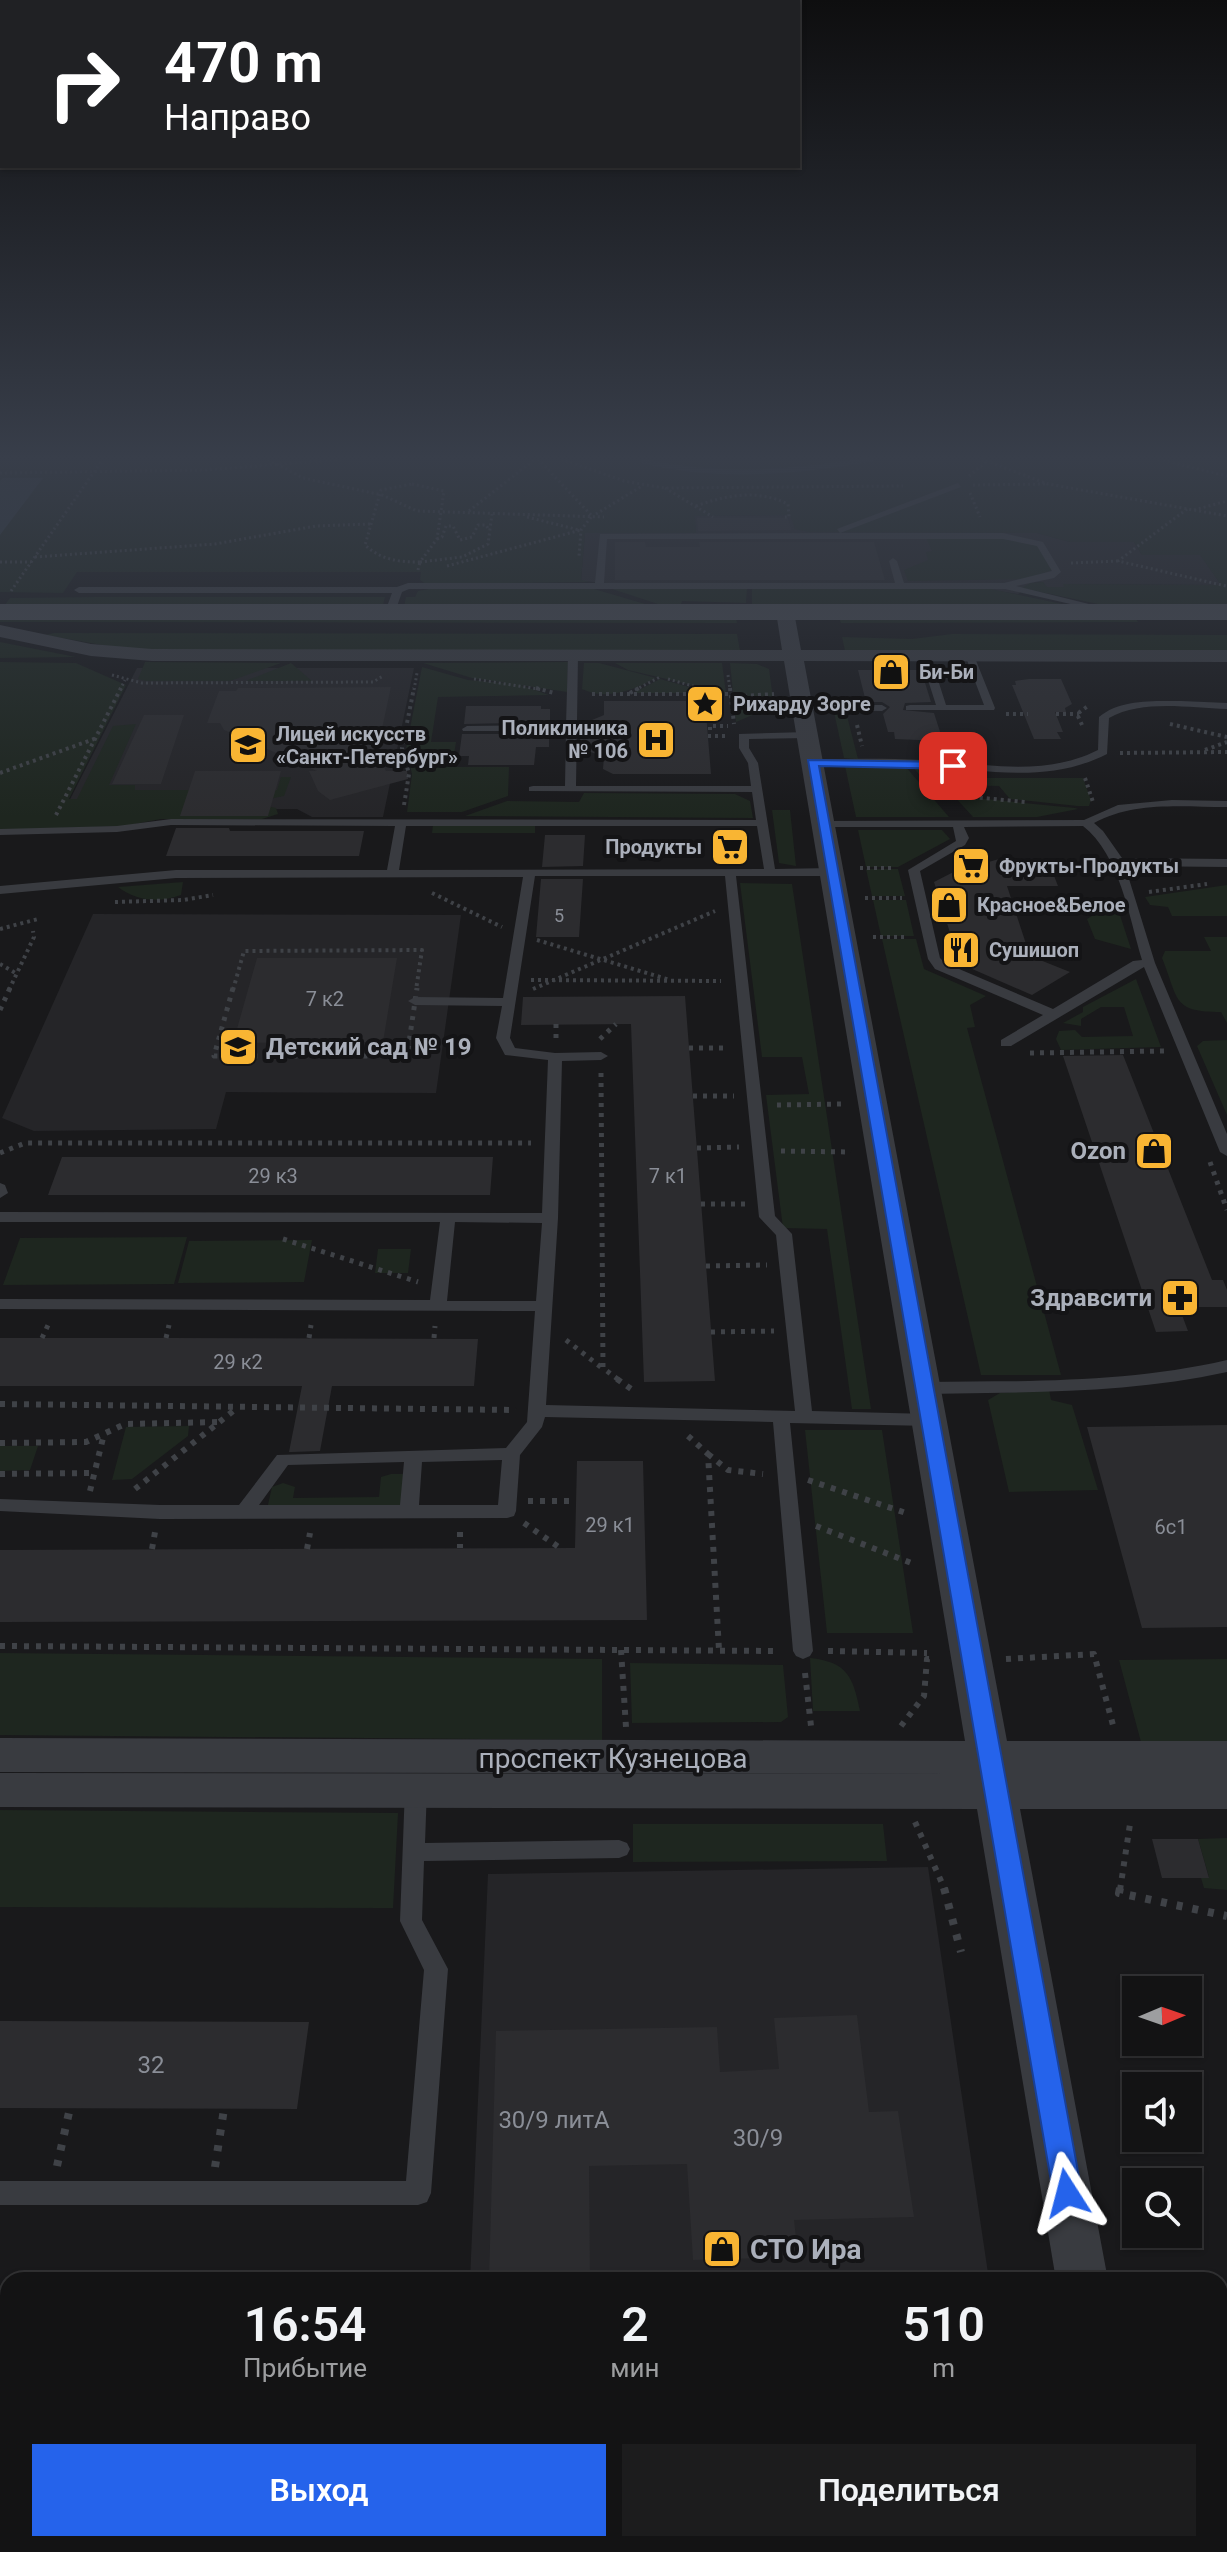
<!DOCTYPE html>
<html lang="ru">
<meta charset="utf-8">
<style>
:root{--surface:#131314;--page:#1c1c1d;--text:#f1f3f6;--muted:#9d9ea0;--line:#323234;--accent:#2563eb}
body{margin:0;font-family:Roboto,sans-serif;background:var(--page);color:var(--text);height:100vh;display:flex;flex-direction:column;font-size:30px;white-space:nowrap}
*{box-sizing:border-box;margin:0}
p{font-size:26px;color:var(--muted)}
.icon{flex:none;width:44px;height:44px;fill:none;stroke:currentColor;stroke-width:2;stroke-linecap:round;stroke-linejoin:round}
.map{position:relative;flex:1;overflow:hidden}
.details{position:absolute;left:0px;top:2272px;width:1228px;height:280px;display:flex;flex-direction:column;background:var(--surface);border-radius:24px 24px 0 0;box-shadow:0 2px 6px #0004,0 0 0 2px var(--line)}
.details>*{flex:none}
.hud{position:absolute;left:0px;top:0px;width:800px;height:168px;box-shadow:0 2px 6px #0004,0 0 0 2px var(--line);background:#202124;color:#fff;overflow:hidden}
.needle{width:52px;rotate:88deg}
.buttons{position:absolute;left:1122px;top:1976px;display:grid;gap:16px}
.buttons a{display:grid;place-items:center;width:80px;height:80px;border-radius:0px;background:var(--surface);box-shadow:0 2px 6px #0004,0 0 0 2px var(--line);font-size:40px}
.pin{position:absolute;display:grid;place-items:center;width:68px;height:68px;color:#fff;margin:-34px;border-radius:16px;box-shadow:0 4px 12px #0006}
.me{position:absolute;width:88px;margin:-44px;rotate:351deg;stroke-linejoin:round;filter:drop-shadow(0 0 6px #0008)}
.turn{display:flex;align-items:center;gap:28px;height:168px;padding:0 32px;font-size:36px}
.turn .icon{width:104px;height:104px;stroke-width:2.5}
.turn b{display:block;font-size:56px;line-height:68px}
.eta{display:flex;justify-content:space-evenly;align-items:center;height:136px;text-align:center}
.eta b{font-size:48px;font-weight:600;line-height:56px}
.button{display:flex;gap:16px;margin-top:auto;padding:16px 32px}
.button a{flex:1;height:92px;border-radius:0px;background:var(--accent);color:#fff;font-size:32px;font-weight:600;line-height:92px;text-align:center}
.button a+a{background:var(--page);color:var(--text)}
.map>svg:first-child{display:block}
</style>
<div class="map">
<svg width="1227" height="2552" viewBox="0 0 1227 2552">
<rect width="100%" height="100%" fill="#19191b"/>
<!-- built -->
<path fill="#252528" d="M791 515 795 529 1037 533 1070 542H1134L1142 555H1201L1221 585 1064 584 1065 587H1046L1043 582 1030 583 1018 594 984 589 619 584 581 581 585 533H696L694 516Z
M137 668H414L383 817H312L297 809H276L61 817Z
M93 914 461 915 436 1093 226 1092 216 1129 34 1131 2 1118Z
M928 1867 989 2280H470L488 1874Z
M458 2544H1027L1028 2552H457Z"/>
<!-- green -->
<path fill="#1e261f" d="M0 459H1227V608L1103 605 1022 588 1030 583 1043 582 1047 587H1064L1063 584 1221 585 1200 555H1142L1134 542H1070L1037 533 808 532 795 529 790 515 695 516 696 533H585L581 580 589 582 426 584 420 580 421 572H77L63 593 0 592Z
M926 537 1002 538 1038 546 1052 570 1028 579 908 581 904 570 928 560 926 552 932 551Z
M429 589H594L645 604 644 607H404L406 597H415L418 591Z
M612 589H747L746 603 682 601 681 604H658Z
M752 589H991L1062 604H752Z
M97 597H385L383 605 4 606 10 598Z
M0 617 736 618 737 623 0 622Z
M839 618 1136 619 1138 622 841 623Z
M54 633 737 634 740 651H136L45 635Z
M952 634 1227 635V652L845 651 842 637 912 639Z
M0 642 76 657 0 658Z
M0 662 76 663 126 685 69 799H77L113 726 136 724 109 785H135V790H277L281 777H291L284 796 264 800 263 805 276 808 278 814 262 819H161L124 826 0 830Z
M145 662 281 663 230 681H146L138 679Z
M568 662 567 692 472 678 423 663Z
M291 663 312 681H247L248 680Z
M584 663H599L656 678C634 690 606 701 582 689Z
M615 663H722L726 693 628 670Z
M730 663 757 664 769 669 774 706 736 722Z
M422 667 468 680 517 684 549 695 438 697 431 742H456L452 767H509L508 796 462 812H407L412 774 406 749Z
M660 679 711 693H633Z
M834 712H846L858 759 844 758Z
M845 766H905L949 817H856Z
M912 766H924L927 773 940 778H1083L1091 800 1089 806H1078L1010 799 999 786 928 785Z
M584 793 735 794 750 801 753 818 465 816 507 801 579 802Z
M954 796 1075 808 1078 809 1037 817H973Z
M772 810H790L796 866 779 863Z
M433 825H535V833H432Z
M858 830H942L950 839 898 867H866Z
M866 869H898L905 896H872Z
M183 882 181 895C159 903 136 901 118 887Z
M740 883 792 884 871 1409H852L827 1229 783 1228 766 1095 809 1094 802 1057H762Z
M1227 885V916H1172L1168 907 1150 905 1145 897Z
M873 900H906L914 936H881Z
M1103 909H1118L1131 949 1095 939 1087 919Z
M1204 937H1227V1023L1221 1012C1172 1012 1179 1000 1162 958L1165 951H1211Z
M882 939H916L924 969 986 996 970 1005 975 1027 967 1028 1061 1375H981Z
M1136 979 1161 1047 1061 1050 1056 1039 1059 1031 1075 1030 1082 1037 1133 1036 1124 1007H1101L1081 1019V1026L1063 1023 1083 1012V1007Z
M1227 1040V1115L1197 1046 1203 1041Z
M187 1237 174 1284 3 1285 20 1238Z
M312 1240 304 1282 178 1283 189 1241Z
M378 1249H411L408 1273H375Z
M1049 1389 1051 1400 1072 1405 1098 1490 1009 1492 988 1400 1000 1393Z
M189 1426 188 1436 132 1479 112 1480 126 1427Z
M805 1430H882L913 1633H827Z
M0 1446H38L30 1470 0 1471Z
M391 1474H406L402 1507 267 1509 272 1487 283 1483 295 1487 293 1498 379 1497 381 1477Z
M0 1653 602 1659V1740L0 1735Z
M810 1658C847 1662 853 1676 860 1711H813Z
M1227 1659V1741L1141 1742 1119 1660Z
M630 1663 783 1665 788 1717 781 1722 632 1723Z
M0 1810 398 1813 393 1908 0 1907Z
M633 1824H883L887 1861 633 1862Z
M1227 1838V1890L1204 1888 1201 1878 1209 1877 1198 1839Z
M0 2412H8V2544H391V2552H0Z"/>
<!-- water -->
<path fill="#2e3840" d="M3 478H43L0 535V481Z"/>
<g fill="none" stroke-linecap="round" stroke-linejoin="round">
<!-- stream -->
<path stroke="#2e3840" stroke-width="5" d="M643 461C717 479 797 472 872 459"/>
</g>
<!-- building -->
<path fill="#2c2c2f" d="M697 518H788L791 530 698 531Z
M615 542H645L646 547H700L699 542H874L885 580H615Z
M858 670H921L931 702 905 703 903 710 934 713 943 741 895 739 894 732H888L883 714 890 707 882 702H866Z
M1029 679H1061L1072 704 1065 708 1066 712H1055L1063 732H1057L1061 739H1034L1012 685H1016L1015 681Z
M391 687 377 752 386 771H407L408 779 330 800 318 791 309 771H317L224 730 220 723H207L219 691H236L238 688Z
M604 701H705L711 774H613L603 769 604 757 580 748V725L604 715Z
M466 706H541V709H550V722L464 724Z
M144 715H184L161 784H112Z
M462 734H549V747H536L534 765H468L469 756H459Z
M195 771H281L268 816H180Z
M176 828H229L230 831H364L359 856H166Z
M545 835H585L583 866 542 867Z
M1047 858 1058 886H1007L1030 956 1070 972 1032 995 970 968 966 958H958L934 882 971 863 978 865 999 859Z
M541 879H583L579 937H536Z
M257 958H397L383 1042 233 1043Z
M685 996 715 1381 644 1382 631 1024 521 1025 523 997Z
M1123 1055 1212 1280H1223L1227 1290V1307H1179L1188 1331 1156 1332 1063 1056Z
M62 1157H493L490 1195H48Z
M0 1338H166L478 1339 474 1386H332L320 1451 292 1452H289L302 1386H0Z
M1227 1425V1627L1142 1628 1087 1427Z
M577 1461H643L647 1620 0 1622V1550L575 1548Z
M1152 1839H1198L1209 1878H1162Z
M857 2015 869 2112 898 2111 914 2217 794 2220 798 2257 693 2260 687 2164 589 2166 590 2280H489L496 2031 717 2027 720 2072 779 2069 774 2018Z
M0 2021 309 2022 297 2109 0 2108Z"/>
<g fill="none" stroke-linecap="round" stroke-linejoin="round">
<!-- path-far4 -->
<path stroke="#3f4247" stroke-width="3" stroke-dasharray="2 3" stroke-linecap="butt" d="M268 459 303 478 382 495 417 511 604 517
M538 459 592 516 581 530 579 556
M561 459 624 481 664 488 903 486
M981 459 1048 484 1227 516
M1158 459 1227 476
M0 473 206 470 344 459
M969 476 990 459
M412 484 444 491 437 539 420 562C399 562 381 560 365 545L381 490Z
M973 485 1048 484
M665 488 713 517
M970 493 980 517
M696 506C727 495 757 489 788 504L789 517H785
M1187 509 1118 561 1226 586
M1194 510 1227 501
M469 511 535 459
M596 514 642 486
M527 517 579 530
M437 539 442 537 446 526H453L460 540 472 537 478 525H486L489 530
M35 557 215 544 316 526 370 524
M0 562H31
M420 562 462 557 488 544 492 514
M1071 563 1118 561
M447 566 581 530
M418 570 420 562
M11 591 103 459
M112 675 142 683 373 682 383 676
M728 675 730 690
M474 679 544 690
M668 679 707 690
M120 690 125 680
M414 690 417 673
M635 690 660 677"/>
<!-- path-far3 -->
<path stroke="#3f4247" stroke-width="4" stroke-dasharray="3 4" stroke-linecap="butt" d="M536 688 554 693
M700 688 716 693
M730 688 734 724
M630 693 639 688
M592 694H730L774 710
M744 696 774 694
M1006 714H1028
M1056 714H1079
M1170 724 1227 737
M857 725 862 746
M1082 725 1077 714 1088 706
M710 730V726H728
M708 736H726
M1205 750 1227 742
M1120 753 1227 752
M0 773 94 739
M1085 778 1093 802
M931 793 1025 802
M404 805 409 774 402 748 414 688
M56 815 121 688
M860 868H895
M1149 892 1207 884
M432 893 502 927
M865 898H902
M115 902 183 900 213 895
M0 929 38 919
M873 937H908
M537 940 670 980
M0 964 17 974
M531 980 721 981
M533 989 715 911
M9 990 34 937 33 931
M233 990 244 951 422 950 416 990"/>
<!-- path-far2 -->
<path stroke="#3f4247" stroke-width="5" stroke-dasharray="4 6" stroke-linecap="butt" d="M233 988 214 1056H407L417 988
M0 1010 10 988
M556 1024V1040
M600 1039 616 1024
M689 1048H729
M1030 1053 1164 1051
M601 1073 603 1368 620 1381
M693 1096H734
M777 1105 843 1104
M697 1148 739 1147
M781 1151 851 1152
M0 1153 25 1143H531
M1210 1162 1227 1210
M701 1204H745
M283 1239 418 1282
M706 1266 767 1265
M711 1332 774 1331
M42 1338 49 1323
M166 1338 169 1325
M309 1338 311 1325
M434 1338 435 1326
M566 1340 602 1368"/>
<!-- path-far1 -->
<path stroke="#3f4247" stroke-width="6" stroke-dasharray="5 7" stroke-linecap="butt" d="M617 1379 634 1391
M0 1404 516 1410
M688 1436 708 1454 719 1650
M0 1443 86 1442 125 1424 219 1422
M708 1454 728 1470 763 1474
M0 1474 94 1473
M808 1480 906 1513
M135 1489 237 1408
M90 1491 104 1434
M528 1501H575
M524 1523 560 1548
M816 1526 914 1564
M460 1532V1548
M152 1549 155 1532
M307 1549 310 1533
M0 1646 778 1651
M621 1650 626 1727
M828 1651 927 1653
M1006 1659 1094 1654 1114 1729
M805 1673 811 1726
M901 1726 924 1696 927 1659H936
M915 1822 945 1890
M1120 1890 1130 1824"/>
<!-- path -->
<path stroke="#3f4247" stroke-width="8" stroke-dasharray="6 10" stroke-linecap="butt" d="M944 1888 961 1952
M1120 1888 1119 1893 1227 1916
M57 2166 70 2108
M215 2167 224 2109"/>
<!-- service -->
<path fill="#393b40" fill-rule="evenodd" d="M958 483 961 487 840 533H1003L1043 542 1061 572 1054 578 1016 586 1101 607V611L1005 589H409L402 592 395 612 390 615 385 612 392 593H79L74 590 79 587H397L408 583H595L600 534 840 533 837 529ZM607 539H1003L1037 546 1052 571 1004 583H904L897 561 893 558 889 561 895 583H604Z
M573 652 578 655 576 786H751L748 763 739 748V734L807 732 812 735 807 738 749 739V748L758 763 775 869 832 868 838 872 832 876H736L775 1216 792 1234 812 1411 930 1414 936 1416 939 1420 936 1424 930 1426 790 1423 813 1651 810 1656 803 1659 796 1656 793 1651 773 1422 545 1417 542 1427 520 1455 516 1511 514 1516 507 1518 160 1519 0 1511V1499L160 1505H239L277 1455 506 1448 527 1422 535 1311 0 1309V1299L430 1300 440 1222H0V1212L542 1213 548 1060 505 1055 496 1038 502 1006 415 1005 408 1001 415 997 503 998 523 877 176 878 0 894V886L176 870H387L395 826 171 825 117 832 0 835V829L117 826 171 819 756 820 752 792 529 791V787L533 786H565L566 731H463L462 729 467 726 566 725 568 655ZM406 826H757L764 869 399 870ZM535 876H725L759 1217 776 1235 795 1411 546 1405 558 1218 562 1061 601 1060 608 1056 601 1052 555 1053 515 1048 510 1038ZM455 1222 542 1223 536 1301H447ZM502 1460 498 1505H419L422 1462ZM404 1462 400 1505H259L288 1465Z
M925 652 930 655 946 705H984L965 655 973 653 995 708 994 710H906V706L910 705H936L920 655Z
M1181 701 1227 703V709C1189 708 1143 699 1109 718L1107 754C1048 784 987 770 924 766 887 764 849 765 812 765L807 762 812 759C849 759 886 758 923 760 982 763 1042 778 1098 750L1099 717C1120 699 1154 701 1181 701Z
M802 705H882L887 708 882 711 798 710V706Z
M1172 800 1227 801V807C1182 807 1134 801 1094 823L1103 831 1122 858 1227 859V867L1125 866 1155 963 1227 1134V1156L1220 1152 1144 967 1011 1046H1001V1040L1043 1015 935 969 928 959 908 870 956 841 953 827H823L817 824 823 821 1084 820 1118 805ZM1083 826C1120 855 1129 917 1142 960L1133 961 1053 1009 945 963 940 958 920 871 965 845 969 838 964 827Z
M0 1183 5 1185 8 1193 0 1198Z
M1227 1360V1372C1128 1394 1026 1392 925 1394L916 1388 925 1382C1026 1381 1128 1383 1227 1360Z
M416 1779 423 1782 427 1788 425 1843 619 1840 627 1843 630 1849 627 1855 619 1858 424 1861 422 1920 448 1969 431 2193 427 2202 418 2205H0V2181H406L424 1970 400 1921 405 1788 409 1782Z
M1220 2528H1227V2552H1210L1206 2544H1220Z"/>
<!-- minor -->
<path fill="#393b40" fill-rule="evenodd" d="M785 606 794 612 801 650H1227V662L804 661 1007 1741H1227V1809H1020L1108 2280H1056L977 1809 0 1807V1773L971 1774 0 1772V1738L965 1741 784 661H152L91 656 0 637V625L91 644 152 649 782 650 776 612Z
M1098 2544H1156L1157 2552H1099Z"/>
<!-- secondary -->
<path fill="#474a50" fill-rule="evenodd" d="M0 604H1227V620H0Z"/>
</g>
<!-- sky -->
<linearGradient id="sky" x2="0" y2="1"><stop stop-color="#0e0e0f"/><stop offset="0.56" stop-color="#383e4a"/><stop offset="1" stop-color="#383e4a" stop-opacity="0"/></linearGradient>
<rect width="1227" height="817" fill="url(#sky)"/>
<!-- route -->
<path fill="#2563eb" stroke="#184099" stroke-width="2" d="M808 760 953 762 959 766 953 769 819 766 1082 2193 1077 2203 1067 2207 1057 2203 1053 2193Z"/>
<!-- icons -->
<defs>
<symbol id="shop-square" viewBox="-11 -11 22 22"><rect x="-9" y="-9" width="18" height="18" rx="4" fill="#f9b533" stroke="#141416"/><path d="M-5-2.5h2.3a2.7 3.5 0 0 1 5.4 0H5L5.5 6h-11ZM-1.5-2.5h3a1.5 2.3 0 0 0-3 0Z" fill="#111"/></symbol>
<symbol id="sight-square" viewBox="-11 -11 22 22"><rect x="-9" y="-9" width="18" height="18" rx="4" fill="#f9b533" stroke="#141416"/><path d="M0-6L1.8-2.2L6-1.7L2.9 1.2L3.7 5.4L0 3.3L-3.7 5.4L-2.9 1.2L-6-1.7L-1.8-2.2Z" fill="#111"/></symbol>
<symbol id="hospital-square" viewBox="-11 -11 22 22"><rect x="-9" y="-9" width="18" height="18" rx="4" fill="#f9b533" stroke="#141416"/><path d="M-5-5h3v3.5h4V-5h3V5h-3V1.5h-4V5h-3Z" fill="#111"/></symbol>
<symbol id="school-square" viewBox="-11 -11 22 22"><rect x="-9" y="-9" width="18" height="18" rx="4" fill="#f9b533" stroke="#141416"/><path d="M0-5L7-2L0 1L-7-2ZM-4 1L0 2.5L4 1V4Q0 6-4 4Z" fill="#111"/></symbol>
<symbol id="supermarket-square" viewBox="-11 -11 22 22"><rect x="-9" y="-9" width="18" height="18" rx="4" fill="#f9b533" stroke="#141416"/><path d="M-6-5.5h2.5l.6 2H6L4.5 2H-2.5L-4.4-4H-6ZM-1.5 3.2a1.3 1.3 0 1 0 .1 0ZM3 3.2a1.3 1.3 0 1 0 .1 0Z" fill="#111"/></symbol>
<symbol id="restaurant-square" viewBox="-11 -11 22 22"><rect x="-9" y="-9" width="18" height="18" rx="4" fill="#f9b533" stroke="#141416"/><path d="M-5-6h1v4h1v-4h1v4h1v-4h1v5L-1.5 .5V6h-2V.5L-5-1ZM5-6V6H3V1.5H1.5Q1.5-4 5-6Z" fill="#111"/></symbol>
<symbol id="pharmacy-square" viewBox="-11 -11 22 22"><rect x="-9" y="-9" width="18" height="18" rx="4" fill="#f9b533" stroke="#141416"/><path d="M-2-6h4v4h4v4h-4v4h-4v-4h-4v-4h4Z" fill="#111"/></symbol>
</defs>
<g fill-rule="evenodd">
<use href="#shop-square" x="869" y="650" width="44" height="44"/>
<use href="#sight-square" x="683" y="682" width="44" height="44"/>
<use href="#hospital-square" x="634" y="718" width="44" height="44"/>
<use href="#school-square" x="226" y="723" width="44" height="44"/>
<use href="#supermarket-square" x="708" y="825" width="44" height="44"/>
<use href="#supermarket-square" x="949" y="844" width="44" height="44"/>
<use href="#shop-square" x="927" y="883" width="44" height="44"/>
<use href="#restaurant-square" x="939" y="928" width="44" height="44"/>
<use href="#school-square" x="216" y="1025" width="44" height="44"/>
<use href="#shop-square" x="1132" y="1129" width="44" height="44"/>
<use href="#pharmacy-square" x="1158" y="1276" width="44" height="44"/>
<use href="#shop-square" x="700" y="2227" width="44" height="44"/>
</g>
<g text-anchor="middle" stroke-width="8" stroke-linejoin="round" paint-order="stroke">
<!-- far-number labels -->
<g font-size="18" fill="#8a8e97">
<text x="559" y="922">5</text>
</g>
<!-- far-poi labels -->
<g font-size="20" font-weight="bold" fill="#abb0bb" stroke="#141416" text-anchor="start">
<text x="919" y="679">Би-Би</text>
<text x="733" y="711">Рихарду Зорге</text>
<text x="628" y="735" text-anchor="end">Поликлиника<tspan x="628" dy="23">№ 106</tspan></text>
<text x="276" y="741">Лицей искусств<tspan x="276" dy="23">«Санкт-Петербург»</tspan></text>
<text x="702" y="854" text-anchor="end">Продукты</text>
<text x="999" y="873">Фрукты-Продукты</text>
<text x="977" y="912">Красное&amp;Белое</text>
<text x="989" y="957">Сушишоп</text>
</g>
<!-- number labels -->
<g font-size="20" fill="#8a8e97">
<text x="325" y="1006">7 к2</text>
<text x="273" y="1183">29 к3</text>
<text x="668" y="1183">7 к1</text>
<text x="238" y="1369">29 к2</text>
<text x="610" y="1532">29 к1</text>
<text x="1171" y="1534">6с1</text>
</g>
<!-- poi labels -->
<g font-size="24" font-weight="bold" fill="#abb0bb" stroke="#141416" text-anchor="end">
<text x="266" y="1055" text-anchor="start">Детский сад № 19</text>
<text x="1126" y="1159">Ozon</text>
<text x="1152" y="1306">Здравсити</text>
</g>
<!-- near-number labels -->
<g font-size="24" fill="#8a8e97">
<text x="151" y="2073">32</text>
<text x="554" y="2128">30/9 литА</text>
<text x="758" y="2146">30/9</text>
</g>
<!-- near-street labels -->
<g font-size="28" fill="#abb0bb" stroke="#141416">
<text x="613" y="1768">проспект Кузнецова</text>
</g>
<!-- near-poi labels -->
<g font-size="28" font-weight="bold" fill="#abb0bb" stroke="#141416" text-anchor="start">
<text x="750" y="2259">СТО Ира</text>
</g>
</g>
</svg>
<div class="buttons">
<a><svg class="needle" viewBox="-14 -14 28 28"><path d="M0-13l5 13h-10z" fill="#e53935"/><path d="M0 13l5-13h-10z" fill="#9d9ea0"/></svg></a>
<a><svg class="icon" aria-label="sound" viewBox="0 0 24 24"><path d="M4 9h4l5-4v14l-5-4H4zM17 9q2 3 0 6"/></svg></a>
<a><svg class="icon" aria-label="search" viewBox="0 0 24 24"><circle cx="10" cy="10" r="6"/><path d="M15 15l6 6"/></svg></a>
</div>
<div class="pin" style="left:953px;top:766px;background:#d93025"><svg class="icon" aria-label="arrive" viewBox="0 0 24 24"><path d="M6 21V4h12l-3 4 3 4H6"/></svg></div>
<svg class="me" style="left:1067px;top:2193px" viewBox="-20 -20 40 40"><path d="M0-17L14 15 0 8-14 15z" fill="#2563eb" stroke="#fff" stroke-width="4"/></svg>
<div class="hud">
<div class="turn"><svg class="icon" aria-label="right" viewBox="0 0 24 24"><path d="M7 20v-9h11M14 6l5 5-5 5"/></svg><div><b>470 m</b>Направо</div></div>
</div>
<section class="details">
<div class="eta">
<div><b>16:54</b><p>Прибытие</p></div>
<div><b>2</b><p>мин</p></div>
<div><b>510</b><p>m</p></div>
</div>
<div class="button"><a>Выход</a><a>Поделиться</a></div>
</section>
</div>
